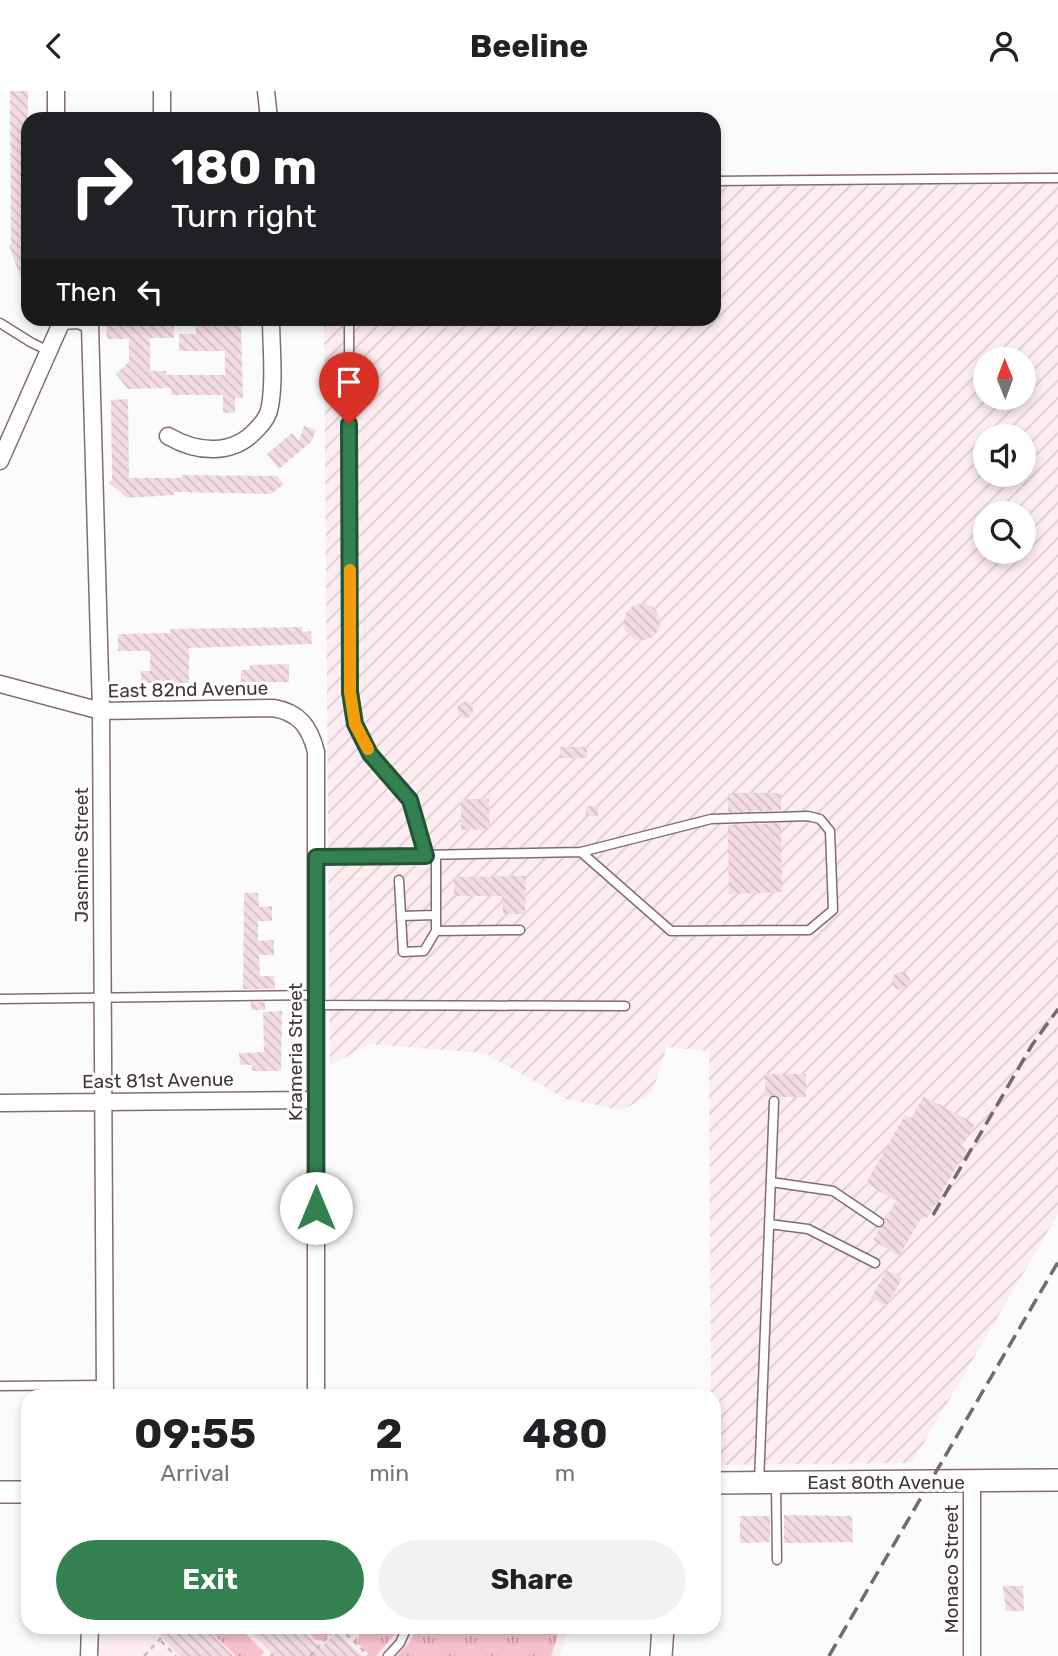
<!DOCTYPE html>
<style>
:root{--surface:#fff;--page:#f2f2f2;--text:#202124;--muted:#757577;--accent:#338151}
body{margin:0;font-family:Rubik,sans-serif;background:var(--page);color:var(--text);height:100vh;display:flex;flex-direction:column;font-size:26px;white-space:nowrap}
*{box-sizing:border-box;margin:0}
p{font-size:23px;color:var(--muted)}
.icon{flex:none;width:38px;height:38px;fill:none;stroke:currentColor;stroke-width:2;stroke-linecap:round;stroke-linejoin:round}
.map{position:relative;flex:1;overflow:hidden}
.details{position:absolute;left:21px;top:1298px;width:700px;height:245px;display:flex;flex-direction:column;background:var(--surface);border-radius:21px;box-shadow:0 4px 10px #0003}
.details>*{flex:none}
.banner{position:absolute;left:21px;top:21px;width:700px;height:214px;border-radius:21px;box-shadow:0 4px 10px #0003;background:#202124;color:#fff;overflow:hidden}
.needle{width:46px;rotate:359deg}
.tools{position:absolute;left:973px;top:256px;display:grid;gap:14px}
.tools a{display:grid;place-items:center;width:63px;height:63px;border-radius:50%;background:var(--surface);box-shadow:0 4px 10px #0003;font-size:35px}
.pin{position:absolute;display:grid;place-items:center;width:60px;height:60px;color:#fff;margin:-72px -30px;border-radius:50% 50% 50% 0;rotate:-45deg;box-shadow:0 0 7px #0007}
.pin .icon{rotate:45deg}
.me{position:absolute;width:77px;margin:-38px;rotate:0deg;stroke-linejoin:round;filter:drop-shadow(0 0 5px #0008)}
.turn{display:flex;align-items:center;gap:24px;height:147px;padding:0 35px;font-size:32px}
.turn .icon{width:91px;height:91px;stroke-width:2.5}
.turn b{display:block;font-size:49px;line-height:60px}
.then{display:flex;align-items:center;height:66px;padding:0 35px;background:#0003;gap:14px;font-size:26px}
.eta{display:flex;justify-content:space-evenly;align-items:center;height:119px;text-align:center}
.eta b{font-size:42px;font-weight:700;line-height:49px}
.action{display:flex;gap:14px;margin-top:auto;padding:14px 35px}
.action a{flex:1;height:80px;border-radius:42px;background:var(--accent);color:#fff;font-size:28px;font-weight:700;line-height:80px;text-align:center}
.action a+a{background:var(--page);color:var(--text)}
header{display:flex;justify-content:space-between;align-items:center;height:91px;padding:0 35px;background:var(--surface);font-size:32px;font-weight:700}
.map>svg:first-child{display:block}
</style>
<header><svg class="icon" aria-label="back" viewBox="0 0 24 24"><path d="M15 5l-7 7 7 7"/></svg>Beeline<svg class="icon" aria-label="person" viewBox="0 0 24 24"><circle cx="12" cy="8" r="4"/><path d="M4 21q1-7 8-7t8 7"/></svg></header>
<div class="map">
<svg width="1058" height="1565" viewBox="0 0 1058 1565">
<defs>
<pattern id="industrial-furrows" width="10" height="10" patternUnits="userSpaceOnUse" patternTransform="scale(1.75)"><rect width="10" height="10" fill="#fdedf0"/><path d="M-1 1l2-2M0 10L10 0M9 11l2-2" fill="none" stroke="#dacccf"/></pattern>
<pattern id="grass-tufts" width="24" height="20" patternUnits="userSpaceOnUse" patternTransform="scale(1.75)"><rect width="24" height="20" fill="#f7c0cd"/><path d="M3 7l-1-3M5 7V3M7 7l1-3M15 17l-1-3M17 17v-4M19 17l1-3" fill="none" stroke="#ca9da7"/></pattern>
<pattern id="building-back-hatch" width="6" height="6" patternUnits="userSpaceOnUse" patternTransform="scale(1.75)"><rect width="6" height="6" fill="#f3dce1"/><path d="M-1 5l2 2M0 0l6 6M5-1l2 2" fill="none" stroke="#d2bdc2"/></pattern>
</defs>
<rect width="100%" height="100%" fill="#fbfbfb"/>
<!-- built -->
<path fill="#fdedf0" d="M99 1537H569L560 1565H99Z"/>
<!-- industrial -->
<path fill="url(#industrial-furrows)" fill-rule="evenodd" d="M1058 81V1123L912 1372 714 1374V1306L711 1305 709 960 667 956 652 1002 623 1019 566 1008 485 962 369 953 330 975 324 228H714V84ZM985 268H1024V306H985ZM985 345H1024V383H985ZM985 422H1024V460H985Z"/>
<!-- grass -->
<path fill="url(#grass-tufts)" d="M418 1536H560V1537L551 1565H397L409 1552Z
M207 1537H240L264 1561 261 1565H236Z
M305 1537H336L323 1550 315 1549Z
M361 1537 363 1536 400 1537 376 1565H371L357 1552Z"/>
<!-- building -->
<path fill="url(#building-back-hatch)" d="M10 0H28L27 205 9 154H11Z
M106 230H174V247H150V280H166V284H225V260H179V243H196L195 230H211V234H241L243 307H235V322H223V304H171V297L128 298 116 283 129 271V248H107Z
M128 308 129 387H182V384L277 385 284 393 271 403 174 401V404L127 407 109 392 112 388 111 309Z
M304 335 316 339 312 350 279 378 267 363 292 342 299 350Z
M624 531a18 18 0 1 1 36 0a18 18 0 1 1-36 0Z
M302 536 303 541 311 540 312 553 189 557V592H141V580H150V560H118V543L170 542V538Z
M289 573V591H241V579H250V574Z
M457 619a8 8 0 1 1 16 0a8 8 0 1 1-16 0Z
M560 656H587V667H560Z
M728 702H781V719L728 721Z
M461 708H489L490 738 461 739Z
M586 715H598V725H586Z
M781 732 782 801 729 803 728 734Z
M526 785 525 823H503L502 805H454V786Z
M244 802H258L259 816 272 815V830H258V850L274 849V864H259L260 885H274L275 898H243Z
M892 890a9 9 0 1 1 18 0a9 9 0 1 1-18 0Z
M251 911H265V919H251Z
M282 920 281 980H252V974H240L239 962 264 961 263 921Z
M765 983H806V1006H779L774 1004 765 1006Z
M924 1005 975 1033 962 1055 967 1058 927 1127 923 1124 899 1165 873 1149 880 1137 885 1134V1129L896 1110 866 1092 905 1024 911 1027Z
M887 1179 902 1188 886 1215 871 1207Z
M784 1424 852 1425 853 1451 784 1452Z
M740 1425H770V1451L740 1452Z
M1003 1495H1023L1024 1520H1006Z
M153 1536H205L233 1565H180Z
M246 1536H299L320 1557 337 1541 362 1565H275Z"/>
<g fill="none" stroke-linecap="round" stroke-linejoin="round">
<defs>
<path id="lane" d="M714 90 1058 87
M349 228 350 601 355 633 370 663 410 709 426 766
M0 232 32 252 49 260
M436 765V840L520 839
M316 766 581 761 671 840 809 839 833 819 830 740 820 728 808 725 711 728 581 761
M399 789 401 825 436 824
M401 825 403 861 424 860 436 840
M0 908 316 904
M316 914 625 915
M771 1091 833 1100 879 1131
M769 1133 808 1138 875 1172
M0 1295 105 1294
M759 1392 774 1010
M776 1394 777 1469
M388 1565 400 1552 407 1536"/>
<path id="street" d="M162 0V28
M266 0 269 28
M56 28V0
M168 345C197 362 233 365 257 338 263 332 269 323 270 315 275 288 271 255 271 228
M0 370 62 230 79 229 90 234 101 620 105 1306
M0 593 101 620 273 617C299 621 310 636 316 661V1306
M0 1012 316 1009
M972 1390V1565
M89 1565 90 1536"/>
<path id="secondary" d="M714 1392 1058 1389
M0 1401H28
M661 1565 663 1536"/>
</defs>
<!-- lane casing -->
<use href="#lane" stroke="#866a71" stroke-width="11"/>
<!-- street casing -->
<use href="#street" stroke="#866a71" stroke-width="19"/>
<!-- secondary casing -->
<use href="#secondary" stroke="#866a71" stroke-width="24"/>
<!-- path -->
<path stroke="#c0bbbc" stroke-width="2.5" stroke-dasharray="5 5" stroke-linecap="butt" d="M339 1536 369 1565
M299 1537 301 1536
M161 1550 176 1565
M355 1552 360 1536
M144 1565 162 1546
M271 1565 273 1563
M310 1565 337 1536"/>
<!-- lane -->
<use href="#lane" stroke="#fff" stroke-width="8"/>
<!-- street -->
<use href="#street" stroke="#fff" stroke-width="16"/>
<!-- secondary -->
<use href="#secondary" stroke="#fff" stroke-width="21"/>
<!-- rail -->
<path stroke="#746a6d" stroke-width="3.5" stroke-dasharray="14 7" stroke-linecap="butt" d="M933 1124 1032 954 1058 918
M829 1565 1058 1171"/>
</g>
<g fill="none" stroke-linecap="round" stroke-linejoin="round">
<defs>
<path id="route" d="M316 1117V766L426 765 410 709 370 663 355 633 350 601 349 333"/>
</defs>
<!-- route casing -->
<use href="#route" stroke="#215435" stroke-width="18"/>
<!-- route -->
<use href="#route" stroke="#338151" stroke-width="12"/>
<!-- slow -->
<path stroke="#f59e0b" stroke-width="12" d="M350 479V601L355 633 368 658"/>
</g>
<g text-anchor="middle" stroke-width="6" stroke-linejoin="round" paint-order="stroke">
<!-- street labels -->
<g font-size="19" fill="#433639" stroke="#fff">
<text transform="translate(188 598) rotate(-1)" y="7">East 82nd Avenue</text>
<text transform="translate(81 764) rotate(-90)" y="7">Jasmine Street</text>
<text transform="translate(295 961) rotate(-90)" y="7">Krameria Street</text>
<text transform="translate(158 989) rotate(-1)" y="7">East 81st Avenue</text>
<text x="886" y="1398">East 80th Avenue</text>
<text transform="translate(951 1478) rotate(-90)" y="7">Monaco Street</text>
</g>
</g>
</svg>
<div class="tools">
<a><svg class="needle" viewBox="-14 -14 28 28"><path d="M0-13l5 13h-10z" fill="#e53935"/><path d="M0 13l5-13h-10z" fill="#757577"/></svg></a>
<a><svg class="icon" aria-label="sound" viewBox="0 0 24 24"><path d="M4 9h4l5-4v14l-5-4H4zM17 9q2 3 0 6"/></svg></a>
<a><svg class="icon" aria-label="search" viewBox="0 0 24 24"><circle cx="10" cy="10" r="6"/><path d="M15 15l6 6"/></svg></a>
</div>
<div class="pin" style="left:349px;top:333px;background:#d93025"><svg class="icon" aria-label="arrive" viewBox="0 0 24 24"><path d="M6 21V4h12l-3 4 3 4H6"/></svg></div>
<svg class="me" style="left:316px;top:1117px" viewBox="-20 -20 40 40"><circle r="19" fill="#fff"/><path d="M0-13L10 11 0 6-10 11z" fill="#338151"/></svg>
<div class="banner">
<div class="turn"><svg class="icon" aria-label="right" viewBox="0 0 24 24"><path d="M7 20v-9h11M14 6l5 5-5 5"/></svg><div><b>180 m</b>Turn right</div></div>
<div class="then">Then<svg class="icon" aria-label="left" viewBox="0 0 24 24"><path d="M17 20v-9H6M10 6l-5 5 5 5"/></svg></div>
</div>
<section class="details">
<div class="eta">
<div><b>09:55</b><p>Arrival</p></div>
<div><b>2</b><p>min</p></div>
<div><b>480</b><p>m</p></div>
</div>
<div class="action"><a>Exit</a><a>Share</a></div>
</section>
</div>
